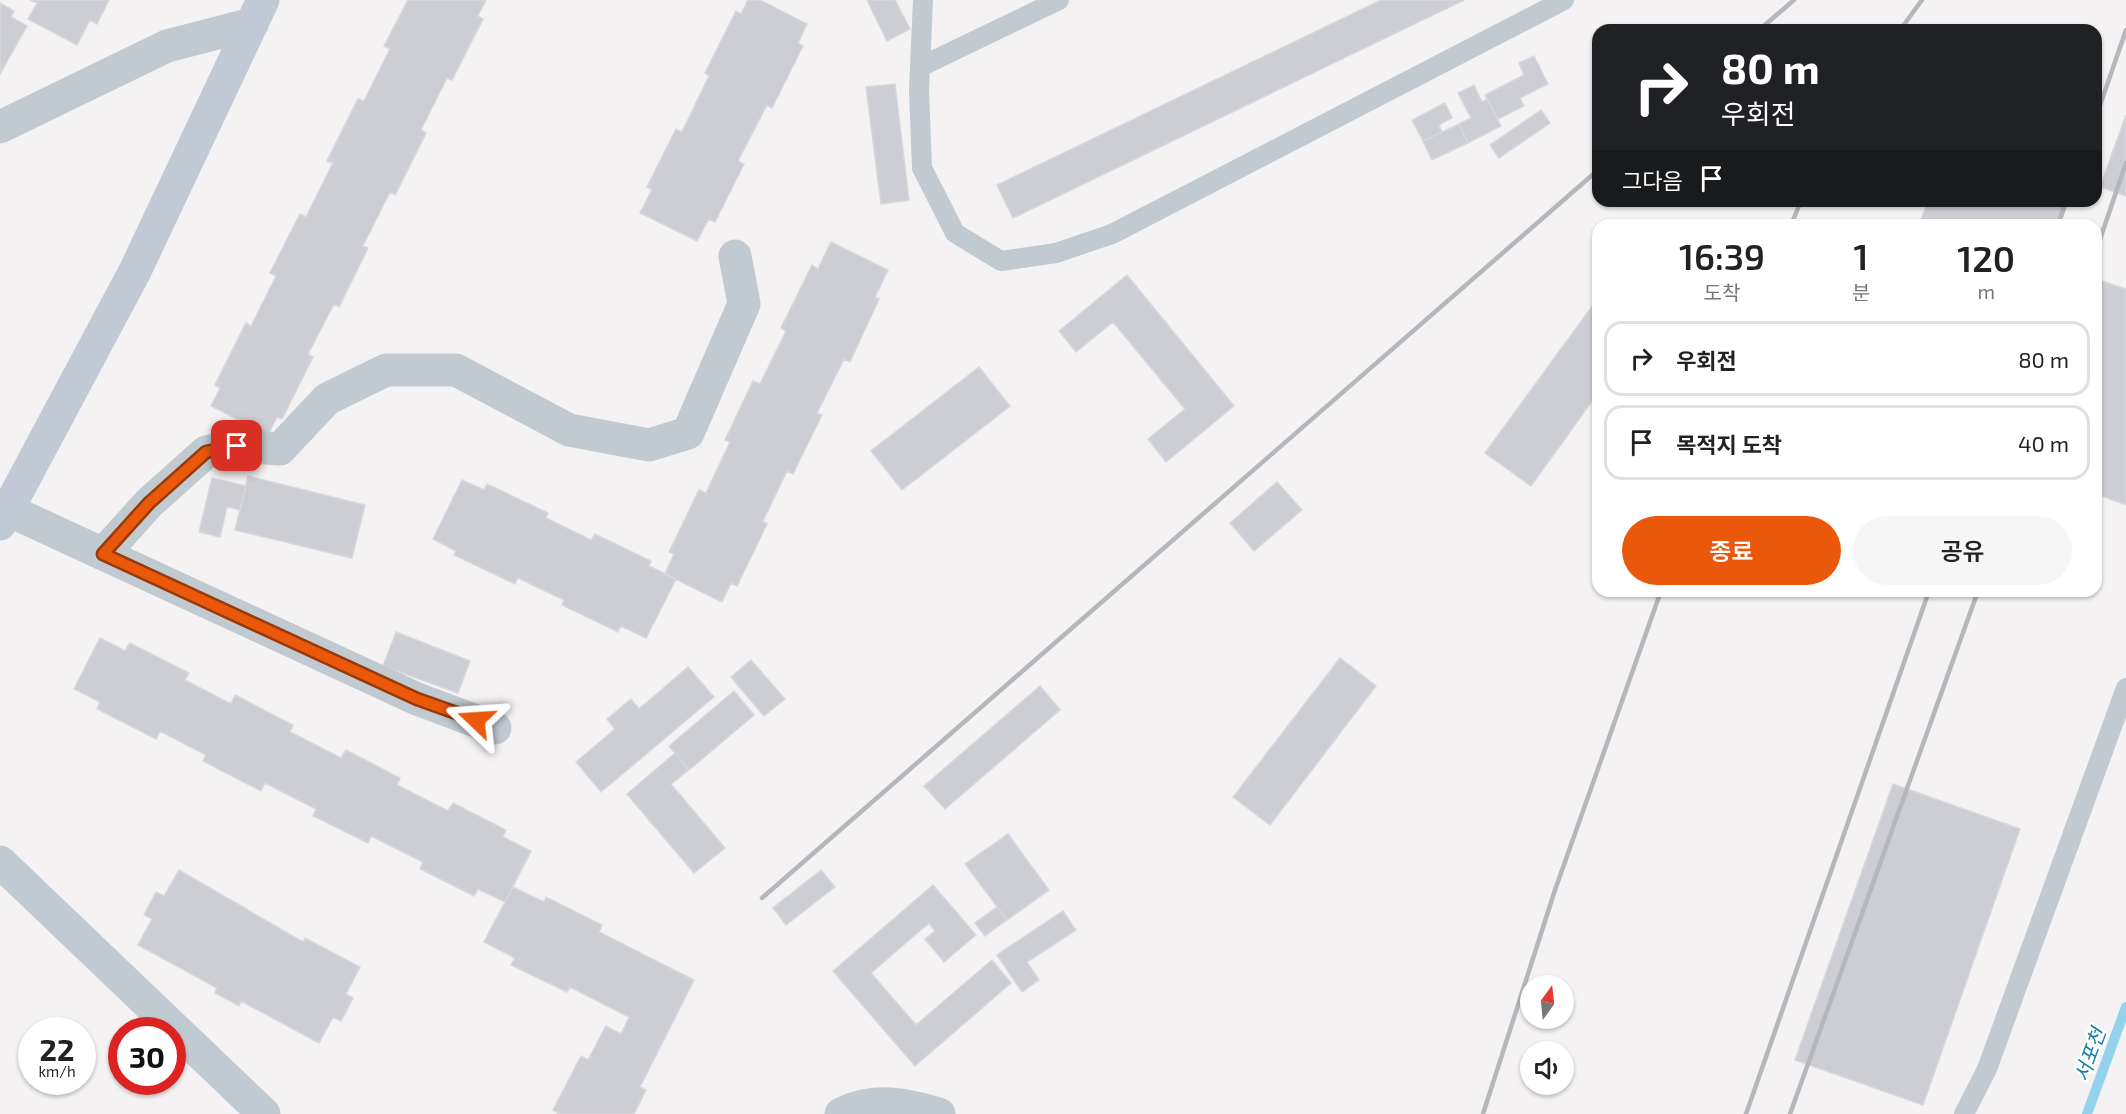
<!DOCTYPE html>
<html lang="ko">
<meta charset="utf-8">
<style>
:root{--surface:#fff;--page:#f6f6f6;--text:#222;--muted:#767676;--line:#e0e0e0;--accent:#ea580c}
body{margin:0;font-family:"Exo 2","Noto Sans KR",sans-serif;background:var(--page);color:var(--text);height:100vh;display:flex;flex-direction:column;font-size:22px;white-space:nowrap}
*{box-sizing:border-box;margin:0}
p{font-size:20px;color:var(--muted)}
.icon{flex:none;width:33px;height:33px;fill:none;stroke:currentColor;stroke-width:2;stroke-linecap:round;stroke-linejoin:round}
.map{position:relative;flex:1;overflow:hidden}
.drawer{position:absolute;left:1592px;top:219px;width:510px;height:378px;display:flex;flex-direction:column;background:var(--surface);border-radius:18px;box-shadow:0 2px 4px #0004}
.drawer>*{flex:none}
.guide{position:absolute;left:1592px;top:24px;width:510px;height:183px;border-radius:18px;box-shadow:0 2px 4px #0004;background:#202124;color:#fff;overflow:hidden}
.needle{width:39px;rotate:15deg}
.buttons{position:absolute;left:1520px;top:975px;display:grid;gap:12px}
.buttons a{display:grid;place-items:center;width:54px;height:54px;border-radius:50%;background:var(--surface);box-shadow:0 2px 4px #0004;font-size:30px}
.speed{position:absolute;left:18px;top:1017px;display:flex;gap:12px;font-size:30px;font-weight:700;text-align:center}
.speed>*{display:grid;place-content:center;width:78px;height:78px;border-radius:50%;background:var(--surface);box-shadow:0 2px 4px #0004;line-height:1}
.speed small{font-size:15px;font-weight:400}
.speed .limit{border:9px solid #d22;background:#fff;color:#111}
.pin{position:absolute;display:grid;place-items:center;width:51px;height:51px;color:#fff;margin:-26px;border-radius:12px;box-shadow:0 3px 9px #0006}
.me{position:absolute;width:66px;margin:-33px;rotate:290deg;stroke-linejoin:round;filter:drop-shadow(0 0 4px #0008)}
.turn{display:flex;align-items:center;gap:21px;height:126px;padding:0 30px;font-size:27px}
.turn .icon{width:78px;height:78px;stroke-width:2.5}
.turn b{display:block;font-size:42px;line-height:51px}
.then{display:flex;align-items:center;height:57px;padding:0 30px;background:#0003;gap:12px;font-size:22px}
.eta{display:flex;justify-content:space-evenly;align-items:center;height:102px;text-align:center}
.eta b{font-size:36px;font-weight:600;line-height:42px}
.action{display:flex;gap:12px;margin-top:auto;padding:12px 30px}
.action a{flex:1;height:69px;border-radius:36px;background:var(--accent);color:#fff;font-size:24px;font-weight:600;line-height:69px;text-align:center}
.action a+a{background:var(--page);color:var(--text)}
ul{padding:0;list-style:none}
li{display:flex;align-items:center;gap:18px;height:75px;margin:0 12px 9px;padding:0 18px;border:3px solid var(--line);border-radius:18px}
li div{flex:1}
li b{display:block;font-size:22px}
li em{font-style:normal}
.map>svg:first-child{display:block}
</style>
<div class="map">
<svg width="2126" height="1114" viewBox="0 0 2126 1114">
<rect width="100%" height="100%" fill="#f4f2f2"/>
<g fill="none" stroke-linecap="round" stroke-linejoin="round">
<!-- stream -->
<path stroke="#92d3eb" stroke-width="10" d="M2087 1114 2126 1007"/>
</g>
<!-- building -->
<path fill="#ccced4" stroke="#d7d8dd" stroke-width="1.5" d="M30 0H109L97 24 90 20 77 45 28 19 37 3Z
M408 0H486L478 16 483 19 452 80 447 78 421 130 426 133 395 195 390 192 363 246 368 248 339 307 334 304 308 354 313 357 282 419 277 417 268 435 211 406 220 388 215 385 246 323 251 326 276 276 270 273 300 214 306 217 333 163 327 161 358 99 364 101 390 49 384 46Z
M748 0H760L807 24 798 43 803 46 772 108 767 105 738 161 744 164 715 222 709 219 697 241 640 213 652 190 647 187 676 129 682 132 709 76 705 73 736 11 741 14Z
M867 0H895L910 29 887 41Z
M1381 0H1464L1013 218 997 185Z
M0 3 14 11 11 17 27 26 0 74Z
M1534 56 1548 84 1520 98 1524 106 1498 119 1485 95 1524 75 1519 63Z
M895 84 909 200 881 204 866 87Z
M1474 85 1482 102 1487 99 1501 126 1468 143 1459 124 1471 118 1458 93Z
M1445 103 1452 118 1439 125 1442 132 1423 141 1412 120Z
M1541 110 1550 123 1499 158 1490 145Z
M2126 115V196L2100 187Z
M1459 124 1468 143 1432 160 1423 141Z
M1928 201H2068L2060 225H1919Z
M831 242 888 270 875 297 879 299 850 362 844 359 817 413 822 415 793 474 787 471 763 521 767 524 737 586 731 583 722 602 665 574 674 554 669 552 699 490 706 493 730 442 725 440 753 381 760 384 786 331 781 328 812 265 818 269Z
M1127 275 1234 406 1166 462 1148 439 1185 409 1113 322 1076 352 1059 331Z
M2096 279 2126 289V505L2096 494Z
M1598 298V393L1531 486 1485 453Z
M979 367 1010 406 902 490 871 451Z
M248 476 365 505 352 558 235 530Z
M212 478 246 486 240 510 227 507 220 537 199 532Z
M462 480 484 490 487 484 548 513 546 518 591 540 595 534 651 561 649 566 676 579 646 638 621 626 618 632 562 605 564 600 518 578 515 584 454 555 456 551 433 539Z
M1277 482 1302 510 1254 551 1230 523Z
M396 632 470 661 458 693 383 666Z
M100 638 125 651 130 643 189 673 185 680 231 704 235 695 293 725 290 732 341 758 346 750 400 778 397 785 448 811 453 803 506 830 503 837 531 851 505 902 478 889 474 896 420 869 423 862 371 836 368 843 313 816 316 809 265 783 261 791 203 761 206 755 160 731 156 739 97 709 100 702 74 689Z
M1340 658 1376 686 1270 825 1233 797Z
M751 660 785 699 764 716 731 677Z
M688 667 714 697 601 792 576 762 615 729 607 719 631 699 639 709Z
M1040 686 1060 710 945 809 924 786Z
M734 691 754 715 689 770 669 746Z
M675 753 689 770 671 784 725 848 694 873 627 794Z
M1893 784 2020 829 1923 1105 1795 1060Z
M1008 834 1049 890 1007 920 965 864Z
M179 870 303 942 305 938 360 967 346 994 353 998 341 1021 333 1017 319 1043 241 1001 239 1006 215 993 217 988 138 945 152 919 144 915 156 892 164 896Z
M821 870 835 887 786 925 773 908Z
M933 885 976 935 944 962 925 939 935 931 929 923 871 973 916 1025 992 960 1011 983 915 1066 833 971Z
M513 887 544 902 546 897 602 925 599 932 694 980 640 1087 646 1090 634 1114H559L553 1110 581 1056 588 1060 606 1026 621 1034 629 1017 570 987 567 992 511 965 515 958 484 942Z
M997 907 1007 920 985 936 975 923Z
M1063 911 1076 930 1027 962 1039 980 1022 992 997 955Z"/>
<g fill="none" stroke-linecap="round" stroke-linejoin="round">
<!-- lane -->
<path stroke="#c1c9d1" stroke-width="20" d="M923 0 919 90 922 168 955 233 1001 261 1056 253 1112 234 1564 0
M920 67 1059 0
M1964 1114 1987 1069 2126 688"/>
<!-- street -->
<path stroke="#c1c9d1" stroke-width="33" d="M0 127 167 46 252 24
M8 510 417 699 495 728
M103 554 149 503 206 452 236 446 280 449 327 399 386 370H456L569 430 649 445 688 433 744 304 735 256
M0 862 264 1114
M841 1114C873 1097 906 1104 939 1114"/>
<!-- secondary -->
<path stroke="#c1c9d5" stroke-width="33" d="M0 524 135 271 263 0"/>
<!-- rail -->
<path stroke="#b5b7bc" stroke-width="4.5" d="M1759 30 1794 0
M1900 30 1922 0
M2096 117 2126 30
M1791 225 1801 201
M2058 225 2066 201
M2096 251 2126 163
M762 898 1598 170
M1483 1114 1555 890 1661 591
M1746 1114 1929 591
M1790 1114 1978 591"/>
</g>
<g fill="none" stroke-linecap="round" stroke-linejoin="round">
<defs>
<path id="route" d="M237 446 206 452 149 503 103 554 417 699 476 720"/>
</defs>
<!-- route casing -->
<use href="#route" stroke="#983908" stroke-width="15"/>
<!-- route -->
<use href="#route" stroke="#ea580c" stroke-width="10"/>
</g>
<g text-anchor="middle" stroke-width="4.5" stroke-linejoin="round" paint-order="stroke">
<!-- water labels -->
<g font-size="20" font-style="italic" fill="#107da5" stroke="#fff">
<text transform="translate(2090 1055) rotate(-70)" y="7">서포천</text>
</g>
</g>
</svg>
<div class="buttons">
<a><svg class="needle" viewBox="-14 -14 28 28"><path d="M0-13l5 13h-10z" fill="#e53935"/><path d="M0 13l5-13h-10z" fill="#767676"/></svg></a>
<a><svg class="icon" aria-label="sound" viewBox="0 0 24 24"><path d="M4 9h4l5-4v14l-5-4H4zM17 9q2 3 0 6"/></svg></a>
</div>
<div class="speed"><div>22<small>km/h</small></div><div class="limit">30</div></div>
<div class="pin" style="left:237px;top:446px;background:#d93025"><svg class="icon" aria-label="arrive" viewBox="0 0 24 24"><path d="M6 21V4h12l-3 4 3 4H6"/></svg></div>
<svg class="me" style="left:476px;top:720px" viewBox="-20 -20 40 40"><path d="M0-17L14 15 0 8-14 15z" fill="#ea580c" stroke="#fff" stroke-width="4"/></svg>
<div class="guide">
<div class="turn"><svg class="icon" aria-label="right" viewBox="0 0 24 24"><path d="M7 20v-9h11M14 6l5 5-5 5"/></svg><div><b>80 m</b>우회전</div></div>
<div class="then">그다음<svg class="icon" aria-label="arrive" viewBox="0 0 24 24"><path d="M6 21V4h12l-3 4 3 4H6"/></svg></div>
</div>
<section class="drawer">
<div class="eta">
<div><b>16:39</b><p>도착</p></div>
<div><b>1</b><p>분</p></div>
<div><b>120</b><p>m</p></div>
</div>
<ul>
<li><svg class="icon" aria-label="right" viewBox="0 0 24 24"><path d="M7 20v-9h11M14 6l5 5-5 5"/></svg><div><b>우회전</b></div><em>80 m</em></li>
<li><svg class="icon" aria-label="arrive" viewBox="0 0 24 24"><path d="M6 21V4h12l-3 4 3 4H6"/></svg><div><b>목적지 도착</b></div><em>40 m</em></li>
</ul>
<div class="action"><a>종료</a><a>공유</a></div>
</section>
</div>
